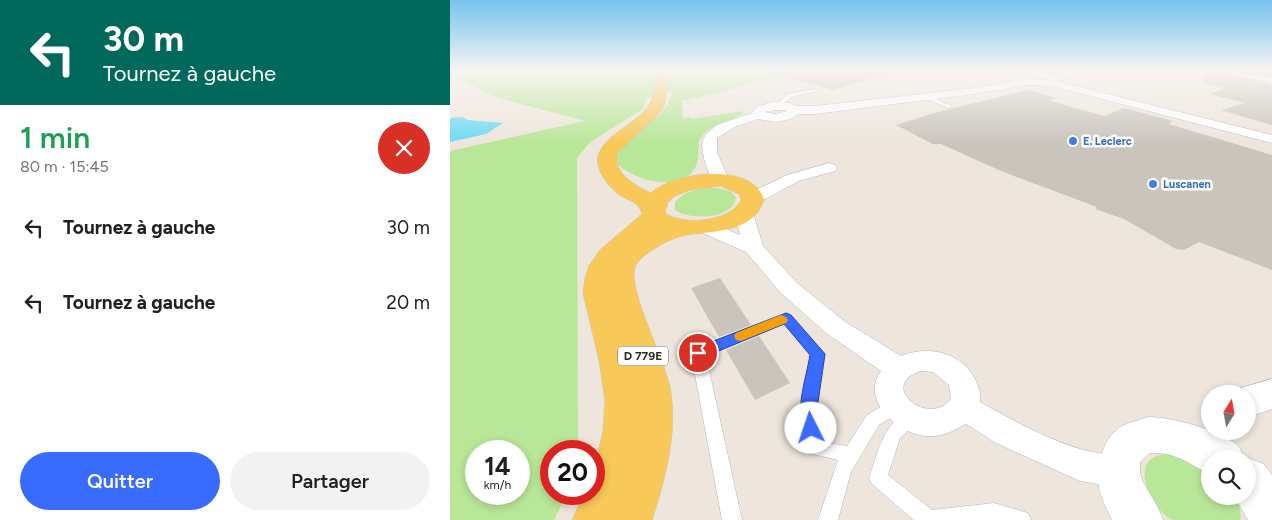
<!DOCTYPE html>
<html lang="fr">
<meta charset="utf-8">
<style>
:root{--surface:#fff;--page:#f2f2f2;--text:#202124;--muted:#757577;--accent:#396bff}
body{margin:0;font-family:Figtree,sans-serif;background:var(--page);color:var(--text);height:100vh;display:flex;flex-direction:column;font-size:19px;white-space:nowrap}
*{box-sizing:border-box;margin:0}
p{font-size:16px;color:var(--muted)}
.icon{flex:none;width:28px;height:28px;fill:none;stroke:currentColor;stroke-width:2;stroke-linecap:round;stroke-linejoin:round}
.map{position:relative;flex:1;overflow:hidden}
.drawer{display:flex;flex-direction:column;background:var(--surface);width:450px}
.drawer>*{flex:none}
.top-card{background:#00695c;color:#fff;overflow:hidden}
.needle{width:32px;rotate:11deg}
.fabs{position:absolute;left:751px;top:385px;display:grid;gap:10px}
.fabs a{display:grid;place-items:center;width:55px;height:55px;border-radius:50%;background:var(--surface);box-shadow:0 2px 8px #0003;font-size:25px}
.speed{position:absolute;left:15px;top:440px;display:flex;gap:10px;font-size:25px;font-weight:700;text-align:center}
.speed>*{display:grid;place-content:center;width:65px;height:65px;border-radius:50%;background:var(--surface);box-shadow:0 2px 8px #0003;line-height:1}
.speed small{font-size:12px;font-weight:400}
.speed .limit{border:8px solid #d22;background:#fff;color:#111}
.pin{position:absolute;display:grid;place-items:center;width:42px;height:42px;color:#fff;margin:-21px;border:2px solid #fff;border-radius:50%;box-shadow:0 1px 5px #0007}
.me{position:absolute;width:55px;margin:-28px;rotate:356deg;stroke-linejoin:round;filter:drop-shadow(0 0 4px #0008)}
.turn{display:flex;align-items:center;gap:18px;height:105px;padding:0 20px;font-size:22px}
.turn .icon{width:65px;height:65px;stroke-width:2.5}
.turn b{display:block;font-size:35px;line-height:42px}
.round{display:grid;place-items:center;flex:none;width:52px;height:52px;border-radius:26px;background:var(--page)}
.headline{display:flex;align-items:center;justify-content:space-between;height:85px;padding:0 20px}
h1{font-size:30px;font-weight:600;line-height:38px;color:#1e9e55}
.action{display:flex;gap:10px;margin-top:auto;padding:10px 20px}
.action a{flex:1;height:58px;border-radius:30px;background:var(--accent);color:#fff;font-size:20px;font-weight:600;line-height:58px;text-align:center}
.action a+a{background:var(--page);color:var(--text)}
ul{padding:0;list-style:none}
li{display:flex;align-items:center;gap:15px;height:75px;padding:0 20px}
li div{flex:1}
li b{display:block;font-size:19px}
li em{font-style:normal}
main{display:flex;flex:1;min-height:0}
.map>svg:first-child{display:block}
</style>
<main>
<section class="drawer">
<div class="top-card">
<div class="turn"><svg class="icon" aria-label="left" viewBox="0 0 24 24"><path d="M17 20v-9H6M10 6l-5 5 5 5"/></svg><div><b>30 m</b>Tournez à gauche</div></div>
</div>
<div class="headline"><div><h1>1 min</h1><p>80 m · 15:45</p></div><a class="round" style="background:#d93025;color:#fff"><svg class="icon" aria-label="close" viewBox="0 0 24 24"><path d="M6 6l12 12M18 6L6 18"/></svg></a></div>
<ul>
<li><svg class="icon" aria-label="left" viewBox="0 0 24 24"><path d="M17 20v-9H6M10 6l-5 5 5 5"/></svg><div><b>Tournez à gauche</b></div><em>30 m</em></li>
<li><svg class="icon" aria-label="left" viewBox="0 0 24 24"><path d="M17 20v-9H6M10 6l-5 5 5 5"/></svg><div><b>Tournez à gauche</b></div><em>20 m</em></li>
</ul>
<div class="action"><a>Quitter</a><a>Partager</a></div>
</section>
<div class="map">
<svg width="822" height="520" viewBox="0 0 822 520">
<rect width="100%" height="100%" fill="#eee6dd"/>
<!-- green -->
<path fill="#b8e797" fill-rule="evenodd" d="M0 71H341L275 91 232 101 233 118 241 117V119L295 111C287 120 263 123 252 136 245 145 251 156 246 166 233 194 187 181 168 165L167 155C171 150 174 145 177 141 193 124 218 118 222 91L196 98 193 109 140 142 127 158 128 451H101V494H117L104 520H0V151L135 121 45 97 0 74ZM26 451H69V494H26Z
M266 188 280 191 286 197C285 219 239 221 225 210V202C235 190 251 188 266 188Z
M721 453 760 469V496H785C789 503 792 512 790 520 773 520 739 520 724 520 707 516 684 475 700 460 705 455 714 454 721 453Z"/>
<!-- water -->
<path fill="#6bd9f5" d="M13 117 18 120 53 123 36 134 0 142V118Z"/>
<!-- building -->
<path fill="#c9c4bc" d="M330 71H434V74L383 90 330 75Z
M755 71H765L767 73 822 85V125L771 110 795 103 760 94 775 88 754 84Z
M786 71H822V77Z
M578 90 606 98 600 101 654 116 674 108 723 121 719 124 822 155V270L749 242 734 250 726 249 674 219 645 209 647 207 551 171 491 144H483L446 125 484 113Z
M270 278 301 325 269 337 241 288Z
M309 336 340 383 305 400 276 350Z"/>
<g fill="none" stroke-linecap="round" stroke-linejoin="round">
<defs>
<path id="lane" d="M554 71H562L575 75 572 77Z
M767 71H777L822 79V83Z
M364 89 367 91 366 92C351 94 340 94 331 107L326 106 337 94Z
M477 95 502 106 503 107 498 108 475 98 474 97Z
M336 314 341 315 375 354 367 409 372 442 397 446 417 415 445 399 451 401 453 406 451 411 429 425 401 472 388 520H368L388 460 358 453 355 448 351 409 361 355 334 324 256 356 292 520H272L241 353 243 349Z
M461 411 467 413 469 418 467 423 450 438 438 475 482 510 544 503 578 513 581 520H464L422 484 419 478C428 453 433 421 461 411Z"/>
<path id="street" d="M575 71H589L600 74 614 71H631L630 73 609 78V82L822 135V143L602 86 576 85 525 94 365 114H349L340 119 326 122 308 119 285 127 267 138V152L279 180 277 183H265C257 172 252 156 252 142L256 134 267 125 302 113 306 107 323 102 339 103 346 106H365L525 88 564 81 562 78 567 73ZM586 76 598 80H583L575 77ZM324 110H336L337 111 326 114 315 112Z
M379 163 385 165 387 168 385 171 349 181 309 202 303 203 297 202 294 198 297 194 337 175Z
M294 207 301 209 303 213 313 246 347 283 394 321 451 356C478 345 511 352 525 379 529 387 531 393 530 402 562 420 595 438 630 449 646 454 663 454 679 460L684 471 679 482 667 487 630 481 546 443 516 424C503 431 491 438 475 436 447 433 410 400 431 371L376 333 331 293 296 252 248 231 245 227 248 223 255 221 262 223 290 235 285 213 287 209ZM470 371 483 372 499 385 501 399C481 424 441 396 457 379 460 375 466 373 470 371Z"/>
<path id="secondary" d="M822 379V409L798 417V394H782L784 390Z
M698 417C720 417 772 430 787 445 791 448 792 455 794 459H760V474C737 463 727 452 700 453L690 462C688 481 698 489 706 504 709 509 711 515 713 520H662C650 495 641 476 653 450 657 440 663 431 672 426 680 422 690 420 698 417Z
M798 458 814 464 822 475V520H798L784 496H798V459H796Z"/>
<path id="primary" d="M208 71H220L214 107 206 117 168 152C161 173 186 186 201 193 224 172 303 161 314 200 303 233 263 231 236 235 222 237 190 254 185 267 177 291 217 361 221 393 227 437 215 479 202 520H122L134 494H144V468L153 432 155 401 149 360 133 293 135 278 139 266 150 250 192 214C189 200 176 201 167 193 157 185 143 166 149 153 158 133 183 125 197 108 204 99 205 82 208 71ZM271 186 289 194 291 200C281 222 233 226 215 213L218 202 225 196 240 190Z"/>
</defs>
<!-- lane casing -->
<use href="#lane" stroke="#b1b5c0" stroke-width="1"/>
<!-- street casing -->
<use href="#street" stroke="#b1b5c0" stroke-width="1"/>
<!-- secondary casing -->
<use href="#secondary" stroke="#b1b5c0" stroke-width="1"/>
<!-- primary casing -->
<use href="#primary" stroke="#c8c8c8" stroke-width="1"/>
<!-- lane -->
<use href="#lane" fill="#fff" fill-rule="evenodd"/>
<!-- street -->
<use href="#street" fill="#fff" fill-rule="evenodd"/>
<!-- secondary -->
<use href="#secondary" fill="#fff" fill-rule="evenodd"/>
<!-- primary -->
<use href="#primary" fill="#f8c858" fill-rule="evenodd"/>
</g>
<!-- sky -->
<linearGradient id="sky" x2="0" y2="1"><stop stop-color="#76c3ed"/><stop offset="0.49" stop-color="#f7f4f0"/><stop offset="1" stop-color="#f7f4f0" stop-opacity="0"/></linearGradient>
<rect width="822" height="144" fill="url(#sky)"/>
<!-- route -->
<path fill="#396bff" stroke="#2546a6" d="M336 313 341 315 375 354 367 409 370 428 367 434 361 436 355 434C344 411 356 379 360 355L334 324 254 357 248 358 243 357 241 353 243 349Z"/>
<!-- slow -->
<path fill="#f59e0b" d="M331 315 336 317 338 320 336 323 291 341 286 340 284 336 286 333Z"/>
<!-- markers -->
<g fill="#3f7fe0" stroke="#fff" stroke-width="2">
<circle cx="623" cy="141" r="5"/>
<circle cx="703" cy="184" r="5"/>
</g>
<g text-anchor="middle" stroke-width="5" stroke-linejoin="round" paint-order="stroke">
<!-- far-shop labels -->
<g font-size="11" font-weight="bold" fill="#366cbe" stroke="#fff" text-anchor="start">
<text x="633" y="145">E. Leclerc</text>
<text x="713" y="188">Luscanen</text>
</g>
<!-- shield labels -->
<rect fill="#fff" stroke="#6b6b6b" stroke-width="1" x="168" y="346.5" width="50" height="19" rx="4"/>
<g font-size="12" font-weight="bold" fill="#2c2c2c">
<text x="193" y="360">D 779E</text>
</g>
</g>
</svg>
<div class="fabs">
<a><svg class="needle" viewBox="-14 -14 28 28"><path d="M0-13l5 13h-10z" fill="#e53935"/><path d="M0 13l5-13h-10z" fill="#757577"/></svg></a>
<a><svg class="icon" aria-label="search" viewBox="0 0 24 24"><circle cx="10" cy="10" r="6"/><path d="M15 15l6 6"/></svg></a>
</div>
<div class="speed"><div>14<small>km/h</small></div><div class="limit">20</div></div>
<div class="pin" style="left:248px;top:353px;background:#d93025"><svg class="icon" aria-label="arrive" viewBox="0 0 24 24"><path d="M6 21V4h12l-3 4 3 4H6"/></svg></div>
<svg class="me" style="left:361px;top:428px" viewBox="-20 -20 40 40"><circle r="19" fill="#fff"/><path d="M0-13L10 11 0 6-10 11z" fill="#396bff"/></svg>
</div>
</main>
